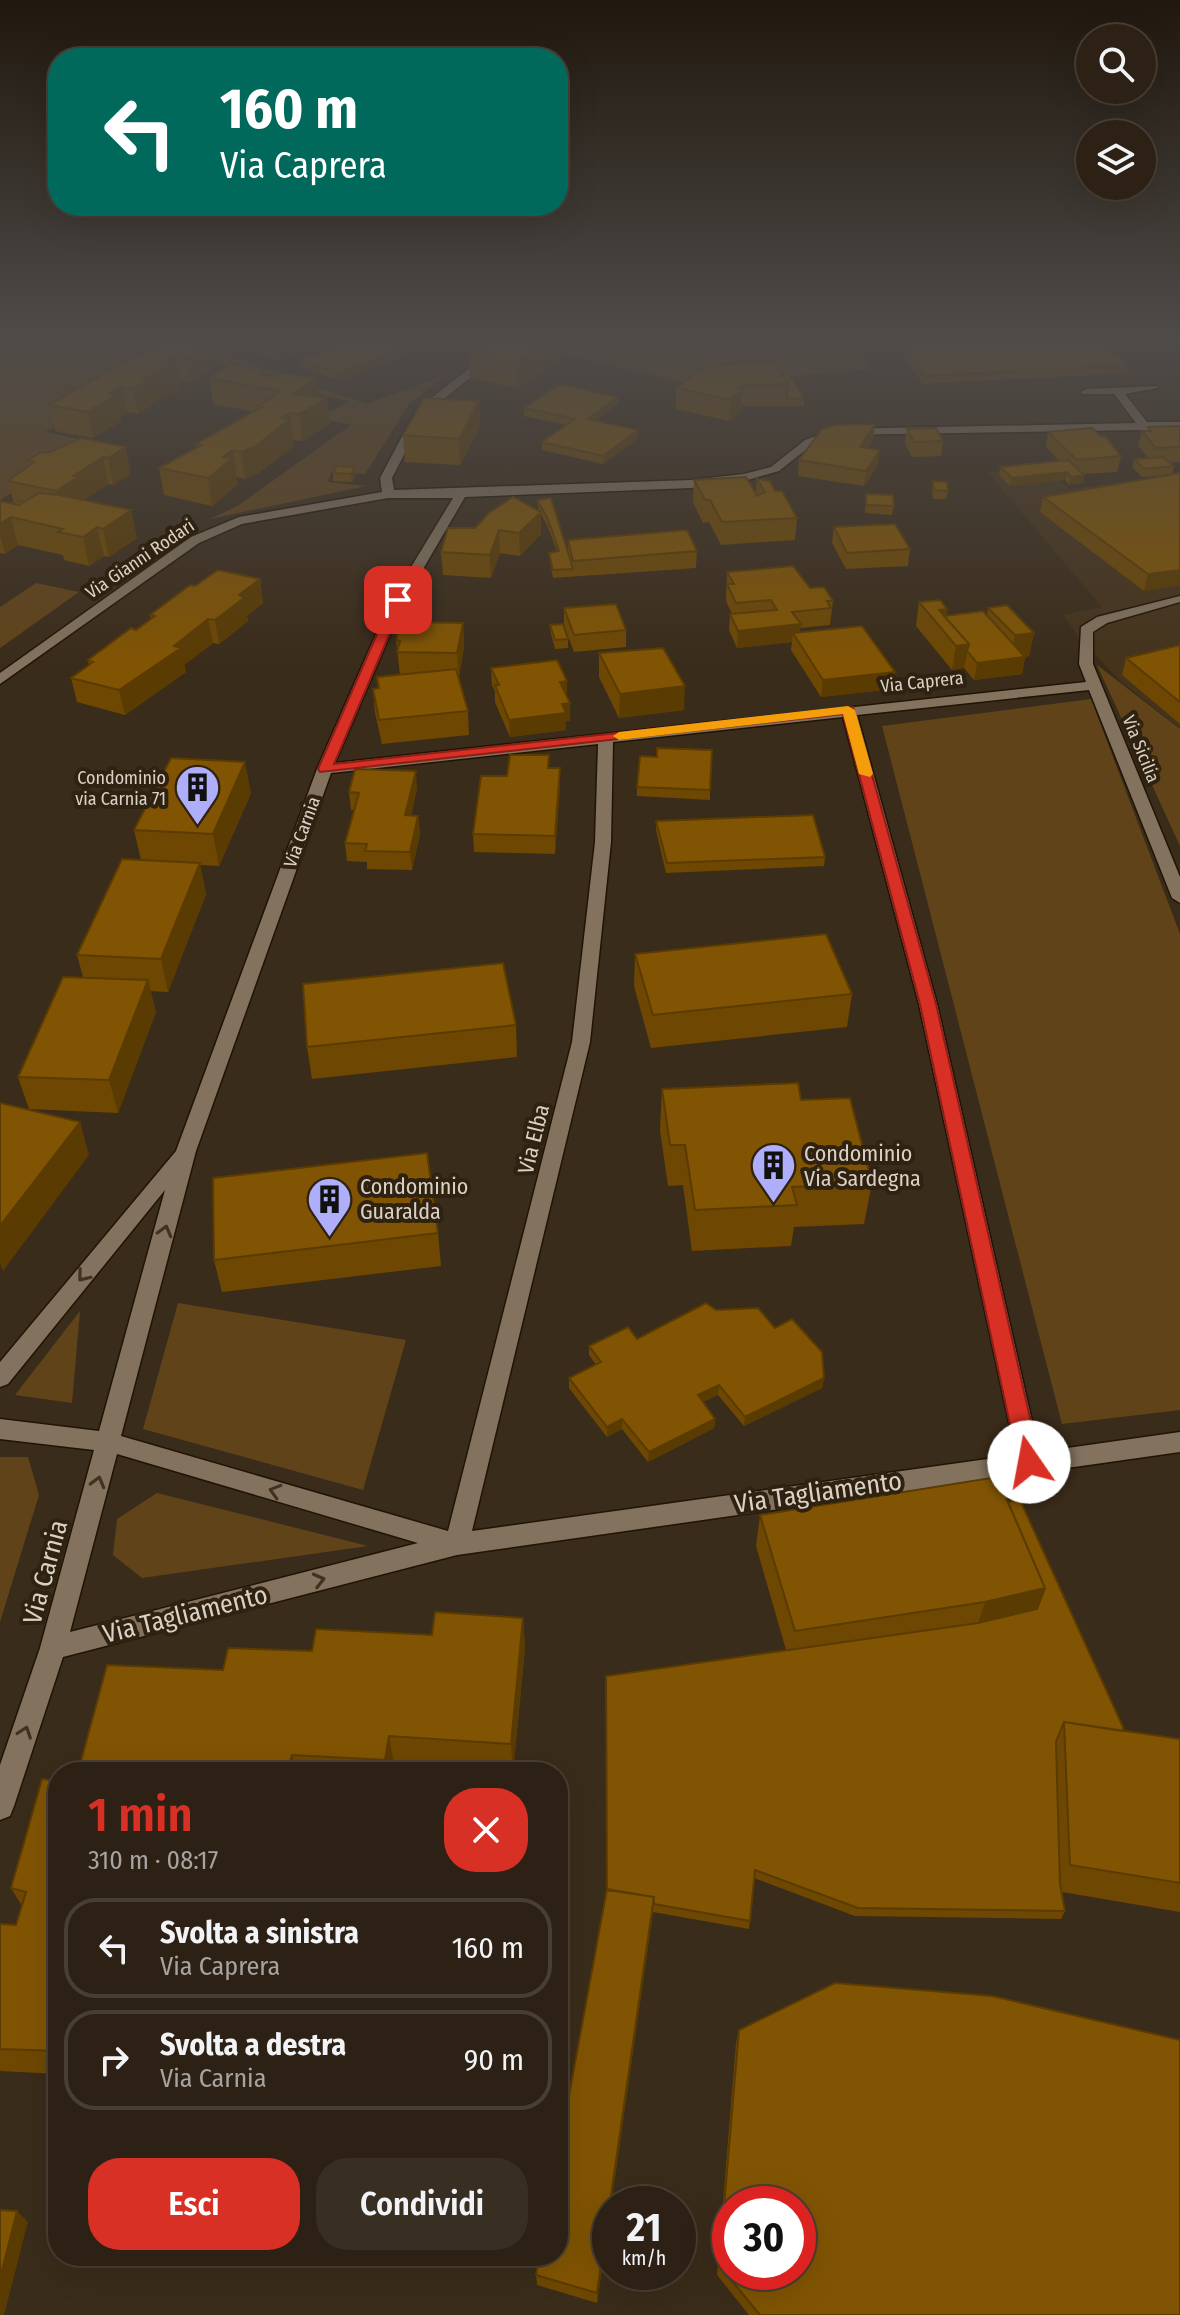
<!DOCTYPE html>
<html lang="it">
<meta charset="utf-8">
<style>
:root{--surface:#2c2114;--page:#382e22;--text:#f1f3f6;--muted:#a6a3a0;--line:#483e34;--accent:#d93025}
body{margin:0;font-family:"Fira Sans Condensed",sans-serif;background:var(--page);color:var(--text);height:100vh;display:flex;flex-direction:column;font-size:30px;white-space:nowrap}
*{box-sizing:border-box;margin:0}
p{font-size:26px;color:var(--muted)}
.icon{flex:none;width:44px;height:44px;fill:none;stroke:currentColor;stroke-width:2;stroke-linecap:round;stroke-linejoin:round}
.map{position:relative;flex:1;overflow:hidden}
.sheet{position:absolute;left:48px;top:1762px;width:520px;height:504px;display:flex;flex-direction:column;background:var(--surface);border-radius:32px;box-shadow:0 8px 32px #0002,0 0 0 2px var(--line)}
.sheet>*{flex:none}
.guide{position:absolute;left:48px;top:48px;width:520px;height:168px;border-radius:32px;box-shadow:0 8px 32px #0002,0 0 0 2px var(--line);background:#00695c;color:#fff;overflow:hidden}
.buttons{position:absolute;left:1076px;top:24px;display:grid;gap:16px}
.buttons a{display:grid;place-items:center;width:80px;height:80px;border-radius:50%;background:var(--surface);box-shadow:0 8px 32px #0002,0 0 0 2px var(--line);font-size:40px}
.speed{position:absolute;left:592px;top:2186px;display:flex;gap:16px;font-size:40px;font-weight:700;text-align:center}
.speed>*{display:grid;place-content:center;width:104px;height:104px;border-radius:50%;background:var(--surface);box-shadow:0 8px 32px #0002,0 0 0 2px var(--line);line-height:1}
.speed small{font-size:20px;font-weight:400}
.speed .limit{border:12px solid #d22;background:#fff;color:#111}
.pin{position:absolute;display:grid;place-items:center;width:68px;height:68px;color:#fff;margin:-34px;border-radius:16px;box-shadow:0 4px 12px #0006}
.me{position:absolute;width:88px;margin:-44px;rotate:348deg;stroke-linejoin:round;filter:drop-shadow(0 0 6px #0008)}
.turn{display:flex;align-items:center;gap:28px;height:168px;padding:0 40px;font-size:36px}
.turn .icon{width:104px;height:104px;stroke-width:2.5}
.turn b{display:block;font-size:56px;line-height:68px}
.round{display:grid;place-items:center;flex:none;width:84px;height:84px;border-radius:32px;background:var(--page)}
.overview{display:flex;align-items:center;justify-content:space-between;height:136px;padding:0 40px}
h1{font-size:48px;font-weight:600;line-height:60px;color:var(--accent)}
.action{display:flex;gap:16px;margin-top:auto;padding:16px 40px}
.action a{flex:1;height:92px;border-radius:32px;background:var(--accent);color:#fff;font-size:32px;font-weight:600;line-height:92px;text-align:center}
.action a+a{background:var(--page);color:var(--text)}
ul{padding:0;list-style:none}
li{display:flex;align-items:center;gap:24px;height:100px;margin:0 16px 12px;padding:0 24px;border:4px solid var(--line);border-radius:32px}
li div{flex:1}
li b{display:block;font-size:30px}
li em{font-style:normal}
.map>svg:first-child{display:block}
</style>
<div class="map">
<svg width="1180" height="2315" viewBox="0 0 1180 2315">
<rect width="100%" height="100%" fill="#3a2c1a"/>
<!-- built -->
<path fill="#45331b" d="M1044 466 1070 489 1180 474V728L1120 681 1079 637 1063 615 1102 607 988 473Z"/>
<!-- green -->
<path fill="#614319" d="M0 340H201L248 363 367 404 446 375 409 404 365 474 331 472 328 482 366 486 210 519 239 505 351 425 319 418 350 401 230 378 246 363 236 366 177 358 45 432 96 443 0 500Z
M548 340H858L870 369 776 378 682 382 539 349Z
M36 583 79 592 0 648V607Z
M1097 665 1180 729V846Z
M1091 699 1180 934V1410L1062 1424 882 726Z
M178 1303 406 1340 363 1490 143 1429Z
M80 1311 72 1403 15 1395Z
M0 1457H28L39 1495 0 1622Z
M157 1493 368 1546 142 1578 113 1555 117 1519Z"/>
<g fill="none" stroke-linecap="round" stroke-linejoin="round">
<defs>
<path id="minor" d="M505 340H517L425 414 392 478 394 490 691 480 744 474 771 467 805 440 836 429 1136 423 1114 394H1082L1081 392 1086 389 1157 386 1158 388 1125 394 1147 422H1180V428L1145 430 837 435 813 444 779 471 744 481 691 488 465 497 405 600 335 763 1086 682 1079 664 1081 627 1097 617 1180 596V602L1107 623 1093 632V664L1180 877V903L1172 898 1089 690 857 715 937 1004 1039 1452 1180 1432V1452L457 1555 63 1657 14 1806 10 1816 0 1820V1765L40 1648 94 1450 0 1439V1419L99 1431 165 1190 8 1384 0 1387V1362L176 1151 317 769 391 600 453 498H388L242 524 199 543 0 684V673L191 537 239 517 382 492 380 478 416 410ZM843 717 919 1004 1016 1455 472 1531 590 1042 611 842 613 742ZM598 744 595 842 572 1042 448 1531 121 1436 196 1151 331 773ZM117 1454 418 1543 70 1632Z"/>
</defs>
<!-- minor casing -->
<use href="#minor" stroke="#211404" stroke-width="3"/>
<!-- minor -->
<use href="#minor" fill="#82725e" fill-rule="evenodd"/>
</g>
<!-- wall -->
<path fill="#6e4803" d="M164 340 218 365 190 382 181 380 178 382 179 389 152 403V405L138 414 127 412 121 416V421L93 438 55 431 49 405Z
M245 340H334L275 361 246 350Z
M348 340H435V341L433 342V344L339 381 299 366 298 359 314 356V353L326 350 325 348Z
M490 340H562V359L517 388 470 378 469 353Z
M893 340H1103L1128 365 1126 373 923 384Z
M781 374 804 398V406H742L741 411 729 421 676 409V388Z
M263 375 275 377 317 378 319 397 330 424 302 441 292 440 293 447 257 474 245 479 237 477 236 478 237 485 212 506 164 495 159 468 197 448 196 444 254 412 213 404 209 378Z
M618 397V404L596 420 638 438 603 464 542 450V442L566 425 524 416V408Z
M479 401 480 427 460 465 405 462 403 435Z
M1180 426V462H1169L1174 466 1172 474 1142 477 1132 467 1134 459 1148 458 1138 446 1142 431H1148V427Z
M907 429 943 441 941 456 912 457 905 444Z
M1048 432 1100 436 1121 456 1117 472 1083 474 1084 475 1083 483 1069 485 1065 480 1010 486 999 475 1000 467 1060 461 1046 447Z
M81 438 131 474 113 485 108 484 84 500 137 538 109 557 104 556 89 566 64 560 63 555 18 545 5 554 0 553V501L14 504 8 481 28 466 27 461Z
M873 439 867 448 878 465 864 486 798 476 799 460Z
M355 467V476L352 482 333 481V473Z
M1180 473V585L1144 591 1040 512 1043 497Z
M757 479 775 491 797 518 795 540 721 545 709 522 703 523 693 502 694 480 756 494Z
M933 481 948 491 946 499H933L932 489Z
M866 494 894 506 892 515 865 513Z
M537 500 568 553V540L697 551 696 568 553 578 550 561 549 553 557 551 547 525 541 514V534L520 556 500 553 491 578 443 575 441 552 475 528 539 511Z
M834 527 910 549 908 566 846 569 832 543Z
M727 572 810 588 833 601 830 625 800 628V633L895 672 892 689 821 697 791 650 792 642 737 648 729 630 730 614H732L726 601Z
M260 579 263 603 247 616 248 621 219 644 213 643 184 665 186 672 125 715 77 702 71 678 89 665 88 660 151 619 150 615 195 586Z
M919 602 947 609 946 616 987 615 988 608 1034 633 1029 656 1025 657 1022 674 974 680 964 668 952 670 916 626Z
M564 608 626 630V647L574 652 564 625Z
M463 623 464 647 459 677 468 711 469 735 382 744 375 713 373 689 378 688 377 677 400 675 396 640Z
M550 625 568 639V648L555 649 551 634Z
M1180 645V724L1122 675 1126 658Z
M599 653 684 710 619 718 599 677Z
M491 668 567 681V698L570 721H566V730L510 737 495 702V691L492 685Z
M549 768 560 786 555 854 474 852 473 834 507 776Z
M637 787 710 790V800L637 796Z
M417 789 411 815 418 816 420 834 412 870 367 869V862L347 861 345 843 354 810H351L349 792Z
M251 793 219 866 200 865 206 894 168 992 150 991 156 1012 118 1113 29 1109 18 1077 83 977 77 955 141 860 134 830Z
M656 821 825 857 824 866 666 873 656 830Z
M635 954 852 994 847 1027 651 1048 634 986Z
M516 1025 517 1057 312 1079 307 1047Z
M662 1089 801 1100 872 1183 864 1224 794 1227 791 1246 692 1251 683 1185 668 1186 660 1130Z
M438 1233 441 1266 222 1292 214 1260Z
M716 1310 775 1328 824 1378 822 1388 744 1426 718 1395 703 1402 715 1419 714 1428 648 1462 622 1429 607 1437 569 1388V1378L596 1365 589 1355V1346L637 1339Z
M1008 1502 1123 1731 1180 1739V1912L1062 1892 1065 1911 1061 1919 855 1916 754 1878 749 1929 653 1912 597 2303 537 2285 536 2275 607 1891 786 1650 756 1546 760 1515Z
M523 1618 525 1648 513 1772 394 1764 393 1772H78L223 1670 312 1651 432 1635Z
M58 1781V2074L0 2071V1924L16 1925 22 1906 11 1888Z
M739 2030 1180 2315H749L717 2275 736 2043Z"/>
<!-- shaded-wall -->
<path fill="#5a3b02" d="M272 340H334L275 361Z
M424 340 435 341 433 342V344L339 381 338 373Z
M552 340H562V359L517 388 516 363Z
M214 341 218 365 190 382 186 357Z
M176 355 181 380 178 382 179 389 152 403V405L138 414 133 389 164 362Z
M317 378 320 402 327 398 330 424 302 441 299 414 294 394Z
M743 385 741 411 729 421 730 400 738 388Z
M122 387 127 412 121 416V421L93 438 87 412 110 393Z
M618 397V404L587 426V419Z
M479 401 480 427 460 465 459 439Z
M290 413 293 439 292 440 293 447 257 474 245 479 241 452 282 418Z
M875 424 873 439 858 463 860 447Z
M638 430V438L603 464V456Z
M126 447 131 474 113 485 108 458Z
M233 450 237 477 236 478 237 485 212 506 208 478 223 457Z
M880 450 878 465 864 486 866 471Z
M103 457 108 484 83 500 61 510 56 491 73 476Z
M355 467V476L352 482 351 474Z
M1067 472 1065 480 1010 486 1012 478Z
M1084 475 1083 483 1069 485 1071 477Z
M131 510 137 538 109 557 103 529Z
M541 512V534L520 556 519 533Z
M11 517 18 545 5 554 0 536V524Z
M97 527 104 556 89 566 83 537Z
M499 530 500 553 491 578 490 555Z
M1180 570V585L1144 591 1148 574Z
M260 579 263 603 247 616 248 621 219 644 215 620 239 595Z
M947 609 944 624 939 610Z
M208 619 213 643 184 665 186 672 125 715 119 690Z
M463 623 464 647 459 677 457 653Z
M801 624 799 641 793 633 792 642 737 648 738 631Z
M1034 633 1029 656 1025 657 1022 674 974 680 977 663 1010 659 1015 635Z
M969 644 964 668 952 670 956 646Z
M895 672 892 689 821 697 823 680Z
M567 681V698L560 682Z
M685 686 684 710 619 718 620 694Z
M570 703V721H566V730L510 737 509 720 562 704Z
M245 762 251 793 219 866 213 834Z
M560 768V786L555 854V836Z
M416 771 417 789 407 833 405 815Z
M418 816 420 834 412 870 410 852Z
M200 863 206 894 168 992 161 959Z
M148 980 156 1012 118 1113 109 1080Z
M80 1122 89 1155 3 1271 0 1263V1226Z
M824 1378 822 1388 744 1426 745 1417Z
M719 1385 718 1395 698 1404V1395Z
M622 1419V1429L607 1437V1427Z
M715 1419 714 1428 648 1462 649 1452Z
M1045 1588 1034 1618 975 1632 985 1602Z
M523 1618 525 1648 513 1772 511 1744Z
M389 1736 394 1764 393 1772H388L385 1760Z
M292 1755 297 1772H288Z
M654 1897 653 1912 597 2303V2293Z
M17 2211 28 2222 4 2315H0V2278Z"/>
<!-- building -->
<path fill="#805403" stroke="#5a3b02" stroke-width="2" fill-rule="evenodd" d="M164 340 214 341 186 357 176 355 164 362 175 364 144 379 148 380 133 389 122 387 110 393 116 395 87 412 49 405Z
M348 340H424L338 373 298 359 318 354 314 353 329 349 325 348Z
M490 340H552L516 363 469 353Z
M899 340H1103L1128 365 924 376Z
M774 362 788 384 743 385 738 388 743 390 730 400 676 388 706 366Z
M232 364 263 370 258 374 275 377 280 373 317 378 294 394 327 398 299 414 290 413 282 418 289 420 254 447 241 452 233 450 223 457 233 458 208 478 159 468 202 445 196 444 262 407 258 406 280 391 209 378Z
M788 373 804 398 787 399 788 384 781 374Z
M560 384 618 397 587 419 638 430 603 456 542 442 575 419 524 408Z
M424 398 479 401 459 439 403 435Z
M875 424 860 447 880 450 866 471 799 460 822 429 835 425Z
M1180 426V447L1156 448 1142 431H1151L1148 427Z
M936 428 943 441 914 442 907 429Z
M1092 428 1100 436H1105L1121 456 1077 460 1048 432Z
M81 438 126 447 108 458 103 457 73 476 78 477 56 491 8 481 34 462 27 461 41 452 48 453Z
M1163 457 1174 466 1144 469 1134 459Z
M1068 460 1084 475 1071 477 1067 472 1012 478 1000 467Z
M337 466 355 467 351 474 333 473Z
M1180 473V570L1148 574 1043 497Z
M746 477 757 496 765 492 757 479 770 481 775 491H782L797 518 722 522 710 500H705L694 480Z
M933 481 947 482 948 491 934 490Z
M39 493 59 495 131 510 103 529 97 527 83 537 58 532 63 529 11 517 0 524V501L19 505Z
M866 494 893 495 894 506 866 505Z
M513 497 541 512 519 533 499 530 490 555 441 552 448 528H475L489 513Z
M551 498 573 569 553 570 549 553 559 551 547 517 537 500Z
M19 501 24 502 19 505 14 504Z
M895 524 910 549 847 553 834 527Z
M687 530 697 551 573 561 568 540Z
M793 566 810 588 824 587 833 601H827L831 608 792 612 801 624 738 631 730 614 777 610 771 600 736 603 727 584H734L727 572Z
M218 570 260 579 239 595 244 598 215 620 208 619 174 646 181 648 119 690 71 678 93 662 88 660 131 628 136 630 155 616 150 615 190 585 195 586Z
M940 600 947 609 939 610 969 644 956 646 919 602Z
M616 604 626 630 574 635 564 608Z
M1007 605 1034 633 1015 635 988 608Z
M983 611 1025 657 977 663 967 651 969 644 944 616Z
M400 622 463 623 457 653 397 652 400 641 396 640Z
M563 624 568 639 555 640 550 625Z
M862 626 895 672 823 680 793 633Z
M1180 645V702L1126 658Z
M663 648 685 686 620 694 599 653Z
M557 660 567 681 560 682 570 703 562 704 566 713 509 720 495 685H499L491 668Z
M456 669 468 711 379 720 373 689 379 688 377 677Z
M657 748 712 750 710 790 637 787 640 756 657 757Z
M510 755H549L548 768H560L555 836 473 834 481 776H507Z
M171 758 245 762 213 834 134 830Z
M355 769 416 771 405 815 418 816 410 852 365 851 367 844 345 843 359 793 349 792Z
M813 815 825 857 667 863 656 821Z
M122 859 200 863 161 959 77 955Z
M826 934 852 994 653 1015 635 954Z
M503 963 516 1025 307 1047 303 984Z
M63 977 148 980 109 1080 18 1077Z
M798 1083 801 1100 850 1098 872 1183 792 1187 797 1205 695 1210 685 1145H670L662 1089Z
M0 1103 80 1122 0 1226Z
M427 1153 438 1233 214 1260 213 1178Z
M706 1303 716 1310 758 1308 775 1328 792 1319 822 1352 824 1378 745 1417 719 1385 698 1395 715 1419 649 1452 622 1419 607 1427 569 1378 601 1362 589 1346 628 1327 637 1339Z
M997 1477 1045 1588 985 1602 795 1631 760 1515Z
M1020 1500 1123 1727V1731L1064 1722 1056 1742 1060 1884 1065 1911 858 1908 755 1870 750 1921 654 1904V1897L607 1890 606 1676 978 1623 1037 1609 1045 1588 1008 1502Z
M435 1612 523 1618 511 1744 389 1736 385 1760 292 1755 288 1772H78L107 1665 223 1670 228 1648 312 1651 316 1629 432 1635Z
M1064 1722 1180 1739V1883L1070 1865Z
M42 1779 58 1781V2051L0 2049V1924L16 1925 26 1892 11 1888Z
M607 1889 654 1897 597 2293 536 2275 539 2256H558V2155Z
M835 1983 992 1996 1180 2040V2315H760L719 2265 739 2030ZM730 2204H798V2272H730Z
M0 2210 17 2211 0 2278Z"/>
<!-- one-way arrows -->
<defs><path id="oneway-chevron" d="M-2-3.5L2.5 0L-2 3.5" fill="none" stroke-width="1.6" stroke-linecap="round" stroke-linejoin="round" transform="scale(2)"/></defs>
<g stroke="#403220">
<use href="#oneway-chevron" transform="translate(165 1231) rotate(-75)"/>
<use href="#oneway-chevron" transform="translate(83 1276) rotate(129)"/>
<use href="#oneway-chevron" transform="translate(98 1482) rotate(-75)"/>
<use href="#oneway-chevron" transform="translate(275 1491) rotate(-164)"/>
<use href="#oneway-chevron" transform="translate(319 1580) rotate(-14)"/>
<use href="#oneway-chevron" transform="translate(25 1732) rotate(-71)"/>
</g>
<!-- sky -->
<linearGradient id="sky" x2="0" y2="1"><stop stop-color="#20180e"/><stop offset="0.51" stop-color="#4f4b49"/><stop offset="1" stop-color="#4f4b49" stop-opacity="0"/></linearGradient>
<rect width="1180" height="664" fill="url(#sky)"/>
<!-- route -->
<path fill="#d93025" stroke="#8d1f18" stroke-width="2" d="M398 596 404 600 334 764 853 707 936 1004 1040 1462 1036 1468 1029 1471 1021 1468 1018 1462 920 1004 843 714 320 772 318 769 392 600Z"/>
<!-- slow -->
<path fill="#f59e0b" d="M848 706 855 710 873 774 870 777 859 774 843 714 619 740 613 736 619 732Z"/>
<!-- icons -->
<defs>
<symbol id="building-pin" viewBox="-11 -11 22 30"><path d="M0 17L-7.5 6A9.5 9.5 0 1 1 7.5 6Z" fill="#aeaefb" stroke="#302210"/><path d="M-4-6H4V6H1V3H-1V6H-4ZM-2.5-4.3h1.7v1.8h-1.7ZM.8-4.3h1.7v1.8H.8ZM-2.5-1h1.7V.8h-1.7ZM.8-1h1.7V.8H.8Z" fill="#111"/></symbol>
</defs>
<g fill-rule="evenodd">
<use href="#building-pin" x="172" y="762" width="51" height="69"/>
<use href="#building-pin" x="748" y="1140" width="51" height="69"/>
<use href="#building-pin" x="304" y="1174" width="51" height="69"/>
</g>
<g text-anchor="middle" stroke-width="8" stroke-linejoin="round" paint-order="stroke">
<!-- far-street labels -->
<g font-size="18" fill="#dad1c6" stroke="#302210">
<text transform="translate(140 559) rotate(-34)" y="6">Via Gianni Rodari</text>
<text transform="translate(922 682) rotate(-6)" y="6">Via Caprera</text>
<text transform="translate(1141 749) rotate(68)" y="6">Via Sicilia</text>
<text transform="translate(302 832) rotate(-70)" y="6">Via Carnia</text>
</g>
<!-- far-poi labels -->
<g font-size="18" fill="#dad1c6" stroke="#302210" text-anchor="end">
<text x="166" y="784">Condominio<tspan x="166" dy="21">via Carnia 71</tspan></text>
</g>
<!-- street labels -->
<g font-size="22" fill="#dad1c6" stroke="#302210">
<text transform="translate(533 1139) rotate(-76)" y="8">Via Elba</text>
</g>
<!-- poi labels -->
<g font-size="22" fill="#dad1c6" stroke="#302210" text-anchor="start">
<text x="804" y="1161">Condominio<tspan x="804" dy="25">Via Sardegna</tspan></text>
<text x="360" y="1194">Condominio<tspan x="360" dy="25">Guaralda</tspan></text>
</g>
<!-- near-street labels -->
<g font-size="26" fill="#dad1c6" stroke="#302210">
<text transform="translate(818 1492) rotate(-8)" y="9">Via Tagliamento</text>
<text transform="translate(45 1572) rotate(-75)" y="9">Via Carnia</text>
<text transform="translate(185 1614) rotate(-14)" y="9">Via Tagliamento</text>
</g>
</g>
</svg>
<div class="buttons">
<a><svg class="icon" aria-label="search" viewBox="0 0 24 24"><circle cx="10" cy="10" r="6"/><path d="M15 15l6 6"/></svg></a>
<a><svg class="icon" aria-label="layers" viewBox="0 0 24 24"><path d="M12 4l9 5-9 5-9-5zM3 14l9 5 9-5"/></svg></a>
</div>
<div class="speed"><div>21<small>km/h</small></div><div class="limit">30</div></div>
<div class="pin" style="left:398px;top:600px;background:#d93025"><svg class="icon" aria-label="arrive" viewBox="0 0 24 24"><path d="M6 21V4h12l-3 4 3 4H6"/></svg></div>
<svg class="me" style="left:1029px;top:1462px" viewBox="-20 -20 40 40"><circle r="19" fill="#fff"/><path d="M0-13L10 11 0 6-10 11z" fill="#d93025"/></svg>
<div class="guide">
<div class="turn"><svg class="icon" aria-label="left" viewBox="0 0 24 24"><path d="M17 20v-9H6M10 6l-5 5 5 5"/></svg><div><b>160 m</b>Via Caprera</div></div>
</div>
<section class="sheet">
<div class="overview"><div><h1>1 min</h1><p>310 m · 08:17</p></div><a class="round" style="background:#d93025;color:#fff"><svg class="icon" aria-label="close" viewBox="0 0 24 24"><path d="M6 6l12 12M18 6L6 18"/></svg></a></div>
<ul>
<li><svg class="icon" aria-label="left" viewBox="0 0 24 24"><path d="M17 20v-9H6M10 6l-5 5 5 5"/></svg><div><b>Svolta a sinistra</b><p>Via Caprera</p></div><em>160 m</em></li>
<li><svg class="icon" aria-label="right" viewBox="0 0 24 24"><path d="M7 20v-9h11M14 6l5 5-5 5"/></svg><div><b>Svolta a destra</b><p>Via Carnia</p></div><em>90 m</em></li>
</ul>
<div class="action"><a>Esci</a><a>Condividi</a></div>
</section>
</div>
